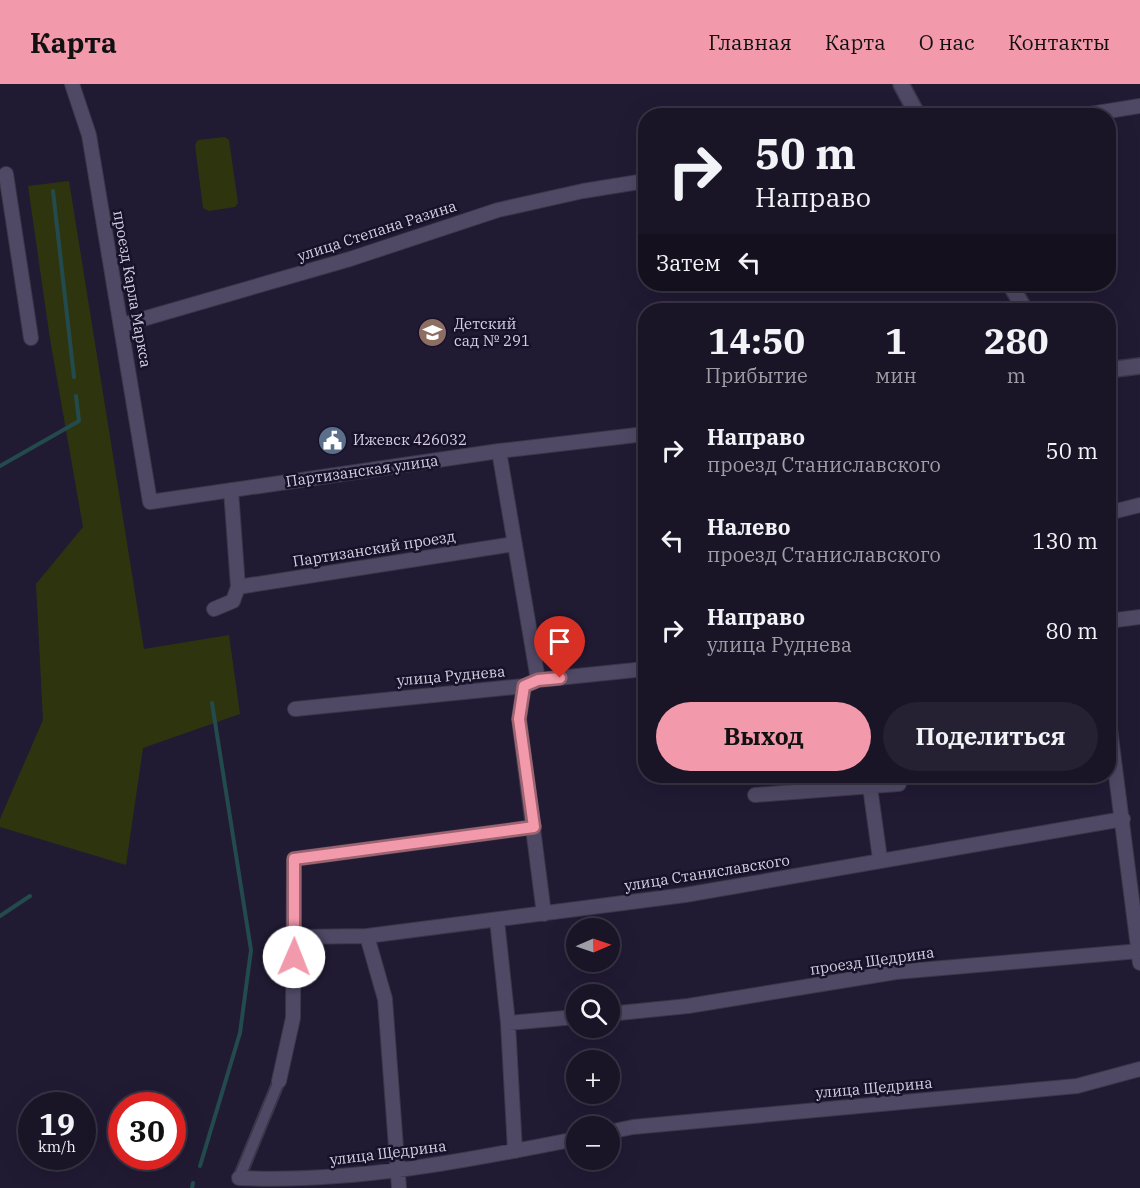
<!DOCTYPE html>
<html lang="ru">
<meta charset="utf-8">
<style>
:root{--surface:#191426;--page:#262132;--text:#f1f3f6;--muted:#9f9ea7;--line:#373343;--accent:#f29aac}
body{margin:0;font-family:"IBM Plex Serif",serif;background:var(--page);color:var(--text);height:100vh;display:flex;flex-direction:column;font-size:22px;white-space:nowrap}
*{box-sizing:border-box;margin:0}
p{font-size:20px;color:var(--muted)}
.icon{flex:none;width:33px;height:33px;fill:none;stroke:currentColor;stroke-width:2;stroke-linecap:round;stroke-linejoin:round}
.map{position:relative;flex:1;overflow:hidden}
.panel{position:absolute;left:638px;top:219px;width:478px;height:480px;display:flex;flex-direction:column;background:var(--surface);border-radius:24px;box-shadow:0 6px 24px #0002,0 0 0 2px var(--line)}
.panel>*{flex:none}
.hud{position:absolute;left:638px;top:24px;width:478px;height:183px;border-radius:24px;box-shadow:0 6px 24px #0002,0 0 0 2px var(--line);background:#191426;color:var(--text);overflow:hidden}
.needle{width:39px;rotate:88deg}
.fabs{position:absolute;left:566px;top:834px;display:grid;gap:12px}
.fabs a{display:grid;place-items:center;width:54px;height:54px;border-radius:50%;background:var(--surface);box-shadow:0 6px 24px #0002,0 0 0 2px var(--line);font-size:30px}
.speed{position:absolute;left:18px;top:1008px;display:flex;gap:12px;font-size:30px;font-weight:700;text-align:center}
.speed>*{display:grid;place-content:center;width:78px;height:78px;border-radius:50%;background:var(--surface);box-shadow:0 6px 24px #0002,0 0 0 2px var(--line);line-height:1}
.speed small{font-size:15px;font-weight:400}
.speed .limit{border:9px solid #d22;background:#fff;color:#111}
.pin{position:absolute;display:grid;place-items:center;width:51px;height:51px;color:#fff;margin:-62px -26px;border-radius:50% 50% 50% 0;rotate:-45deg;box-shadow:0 0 6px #0007}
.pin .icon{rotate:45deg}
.me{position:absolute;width:66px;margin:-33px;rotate:1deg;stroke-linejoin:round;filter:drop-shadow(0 0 4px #0008)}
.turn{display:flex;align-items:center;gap:21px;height:126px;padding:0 18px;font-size:27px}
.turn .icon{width:78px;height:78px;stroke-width:2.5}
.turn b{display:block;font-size:42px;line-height:51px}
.then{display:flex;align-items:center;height:57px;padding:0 18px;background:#0003;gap:12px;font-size:22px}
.eta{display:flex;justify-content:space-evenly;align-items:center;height:102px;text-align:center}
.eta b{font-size:36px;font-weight:800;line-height:42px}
.action{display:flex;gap:12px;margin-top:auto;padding:12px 18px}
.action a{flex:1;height:69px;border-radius:36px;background:var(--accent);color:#111;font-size:24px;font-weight:800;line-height:69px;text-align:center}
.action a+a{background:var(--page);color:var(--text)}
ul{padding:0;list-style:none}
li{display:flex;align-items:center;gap:18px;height:90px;padding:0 18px}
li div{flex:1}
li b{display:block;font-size:22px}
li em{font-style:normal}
header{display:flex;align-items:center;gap:36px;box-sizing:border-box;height:84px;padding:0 30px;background:var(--accent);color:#111}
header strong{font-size:28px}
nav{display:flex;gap:33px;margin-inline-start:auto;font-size:21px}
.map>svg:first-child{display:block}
</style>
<header>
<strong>Карта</strong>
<nav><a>Главная</a><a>Карта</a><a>О нас</a><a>Контакты</a></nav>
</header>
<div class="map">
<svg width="1140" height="1104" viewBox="0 0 1140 1104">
<rect width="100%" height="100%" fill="#211a33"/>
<!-- green -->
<path fill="#2e350e" d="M225 53 229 56 238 119 235 123 209 127 203 124 195 61 198 56Z
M69 97 144 565 229 551 240 630 143 664 126 781 0 743V735L43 636 36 500 83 443 50 255 28 102Z"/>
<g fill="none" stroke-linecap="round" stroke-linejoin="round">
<!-- stream -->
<path stroke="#234b4d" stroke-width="4" d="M53 107 74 293
M0 382 79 337 76 312
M0 832 30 812
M200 1082 240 949 251 866 212 619
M192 1104 193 1099"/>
<defs>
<path id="pedestrian" d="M239 1094 279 997"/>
<path id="minor" d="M72 0 89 51 150 418 499 367 645 350
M1078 32 1140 22
M6 90 31 254
M122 241 350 175 498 126 583 107 645 97
M499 367 538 596
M1108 429 1140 421
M238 503 514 460
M214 525 233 517 238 503 231 406
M1108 537 1140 533
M524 602 519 635 544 830
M295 625 524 602 538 596 645 585
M1108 629 1140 879
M870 703 880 775
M755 711 899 700
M497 836 508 939 515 1067
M367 852 385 915 399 1104
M294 853 367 852 685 811 1123 735
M609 930 688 922 896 888 1140 867
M508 939 576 933
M279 997 293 934 294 775 534 743
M609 1048 633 1043 1077 1002 1140 985
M239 1094C353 1099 465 1077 576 1055"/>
<path id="tertiary" d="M901 0 918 32
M1010 200 1025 226
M1108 286 1140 282"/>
</defs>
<!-- pedestrian casing -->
<use href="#pedestrian" stroke="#3b364a" stroke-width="14"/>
<!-- minor casing -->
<use href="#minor" stroke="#3b364a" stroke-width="16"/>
<!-- tertiary casing -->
<use href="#tertiary" stroke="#3b364a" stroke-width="18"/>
<!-- pedestrian -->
<use href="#pedestrian" stroke="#4f4965" stroke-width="10"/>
<!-- minor -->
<use href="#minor" stroke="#4f4965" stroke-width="14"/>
<!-- tertiary -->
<use href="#tertiary" stroke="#4f4965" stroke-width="15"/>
</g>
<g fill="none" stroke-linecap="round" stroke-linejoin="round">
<defs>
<path id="route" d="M294 873V775L534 743 519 635 524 602 538 596 560 594"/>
</defs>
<!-- route casing -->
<use href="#route" stroke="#9d6470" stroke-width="15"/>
<!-- route -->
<use href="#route" stroke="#f29aac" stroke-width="10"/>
</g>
<!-- icons -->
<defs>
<symbol id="school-disc" viewBox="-11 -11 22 22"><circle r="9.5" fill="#8d6e63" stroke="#181129"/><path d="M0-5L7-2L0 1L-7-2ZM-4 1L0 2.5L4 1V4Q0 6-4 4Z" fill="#fff"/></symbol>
<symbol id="civic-disc" viewBox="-11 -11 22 22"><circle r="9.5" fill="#5c6f8a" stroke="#181129"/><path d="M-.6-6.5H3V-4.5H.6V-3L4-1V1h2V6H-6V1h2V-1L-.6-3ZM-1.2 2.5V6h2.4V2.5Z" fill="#fff"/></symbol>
</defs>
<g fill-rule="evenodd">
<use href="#school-disc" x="416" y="232" width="33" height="33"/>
<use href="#civic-disc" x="316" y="340" width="33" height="33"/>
</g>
<g text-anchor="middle" stroke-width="5" stroke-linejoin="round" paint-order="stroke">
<!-- street labels -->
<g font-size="15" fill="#d4d0e2" stroke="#181129">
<text transform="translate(377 147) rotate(-18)" y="5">улица Степана Разина</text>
<text transform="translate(132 205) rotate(80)" y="5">проезд Карла Маркса</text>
<text transform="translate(362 387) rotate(-8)" y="5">Партизанская улица</text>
<text transform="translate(374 465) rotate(-9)" y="5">Партизанский проезд</text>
<text transform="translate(451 592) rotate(-5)" y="5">улица Руднева</text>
<text transform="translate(707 789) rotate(-9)" y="5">улица Станиславского</text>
<text transform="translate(872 877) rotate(-8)" y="5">проезд Щедрина</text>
<text transform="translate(874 1004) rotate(-5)" y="5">улица Щедрина</text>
<text transform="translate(388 1069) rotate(-7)" y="5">улица Щедрина</text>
</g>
<!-- poi labels -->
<g font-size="15" fill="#d4d0e2" stroke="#181129" text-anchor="start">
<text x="454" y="245">Детский<tspan x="454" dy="17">сад № 291</tspan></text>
<text x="353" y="361">Ижевск 426032</text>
</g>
</g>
</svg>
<div class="fabs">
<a><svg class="needle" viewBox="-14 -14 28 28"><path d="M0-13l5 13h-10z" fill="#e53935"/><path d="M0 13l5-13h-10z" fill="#9f9ea7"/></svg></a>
<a><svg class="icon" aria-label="search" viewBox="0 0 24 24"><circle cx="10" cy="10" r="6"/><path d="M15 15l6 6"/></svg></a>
<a>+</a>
<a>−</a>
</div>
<div class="speed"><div>19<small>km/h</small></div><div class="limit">30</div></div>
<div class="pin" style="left:560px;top:594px;background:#d93025"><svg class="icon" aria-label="arrive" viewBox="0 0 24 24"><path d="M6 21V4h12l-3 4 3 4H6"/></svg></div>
<svg class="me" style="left:294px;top:873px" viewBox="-20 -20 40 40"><circle r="19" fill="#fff"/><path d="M0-13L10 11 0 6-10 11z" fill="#f29aac"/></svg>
<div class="hud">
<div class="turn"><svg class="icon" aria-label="right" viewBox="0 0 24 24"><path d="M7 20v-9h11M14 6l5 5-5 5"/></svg><div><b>50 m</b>Направо</div></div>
<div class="then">Затем<svg class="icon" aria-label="left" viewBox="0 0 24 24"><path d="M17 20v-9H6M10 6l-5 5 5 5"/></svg></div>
</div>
<section class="panel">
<div class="eta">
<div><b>14:50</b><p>Прибытие</p></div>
<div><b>1</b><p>мин</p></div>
<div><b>280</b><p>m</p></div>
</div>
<ul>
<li><svg class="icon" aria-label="right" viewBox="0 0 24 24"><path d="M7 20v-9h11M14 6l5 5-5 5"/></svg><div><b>Направо</b><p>проезд Станиславского</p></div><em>50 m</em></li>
<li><svg class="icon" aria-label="left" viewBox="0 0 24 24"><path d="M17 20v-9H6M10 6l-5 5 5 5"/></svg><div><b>Налево</b><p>проезд Станиславского</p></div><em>130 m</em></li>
<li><svg class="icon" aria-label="right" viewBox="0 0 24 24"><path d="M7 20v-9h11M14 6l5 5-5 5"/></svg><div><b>Направо</b><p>улица Руднева</p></div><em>80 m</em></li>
</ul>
<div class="action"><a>Выход</a><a>Поделиться</a></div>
</section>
</div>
